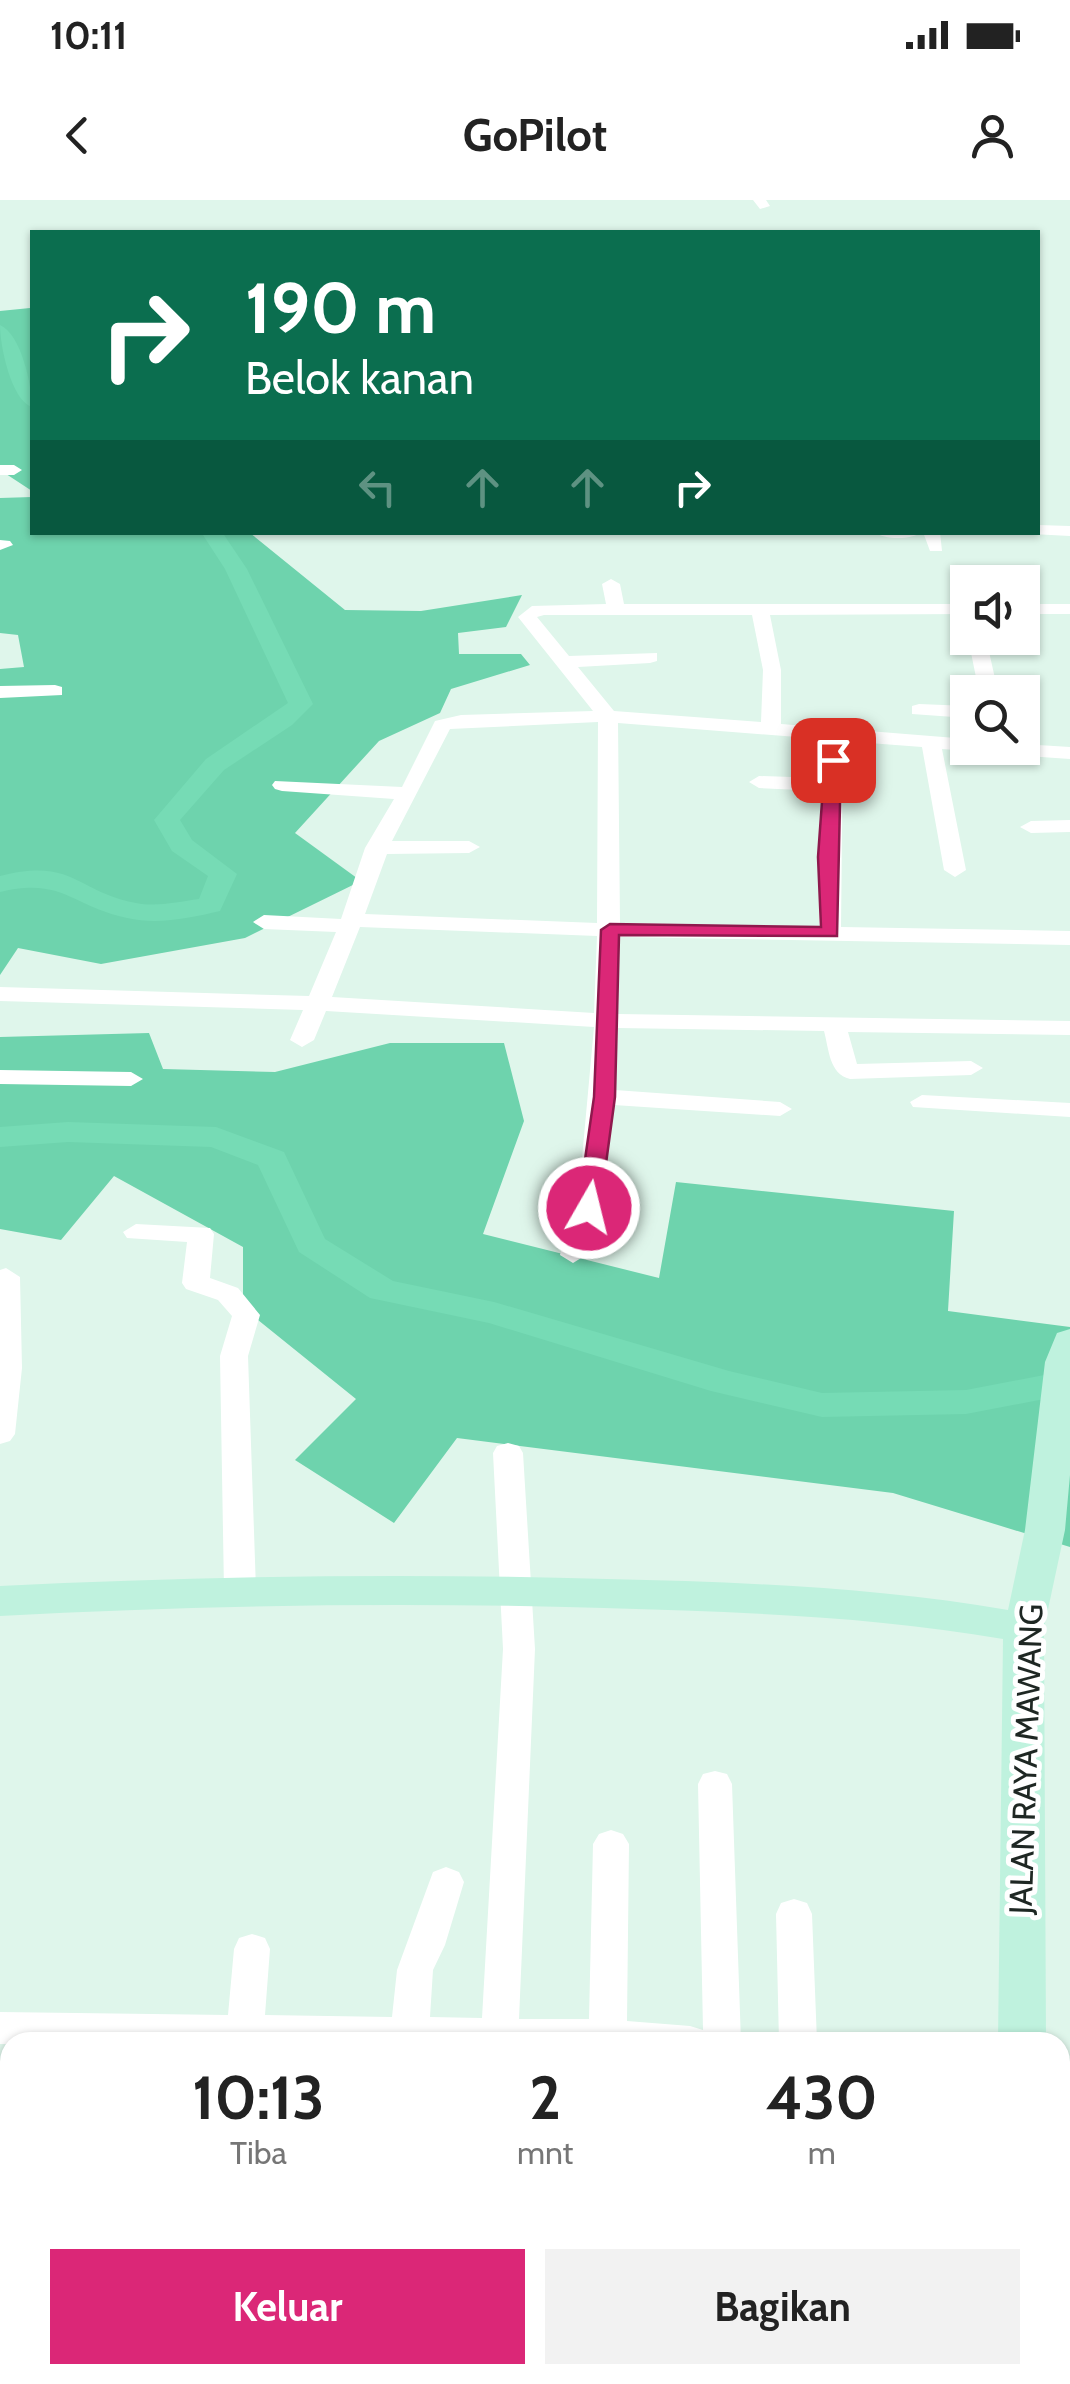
<!DOCTYPE html>
<html lang="id">
<style>
:root{--surface:#fff;--page:#f2f2f2;--text:#222;--muted:#767676;--accent:#db2777}
body{margin:0;font-family:Cabin,sans-serif;background:var(--page);color:var(--text);height:100vh;display:flex;flex-direction:column;font-size:38px;white-space:nowrap}
*{box-sizing:border-box;margin:0}
p{font-size:32px;color:var(--muted)}
.icon{flex:none;width:55px;height:55px;fill:none;stroke:currentColor;stroke-width:2;stroke-linecap:round;stroke-linejoin:round}
.map{position:relative;flex:1;overflow:hidden}
.sheet{position:absolute;left:0px;top:1832px;width:1070px;height:352px;display:flex;flex-direction:column;background:var(--surface);border-radius:30px 30px 0 0;box-shadow:0 2px 8px #0004}
.sheet>*{flex:none}
.top-card{position:absolute;left:30px;top:30px;width:1010px;height:305px;border-radius:0px;box-shadow:0 2px 8px #0004;background:#0b6e4f;color:#fff;overflow:hidden}
.tools{position:absolute;left:950px;top:365px;display:grid;gap:20px}
.tools a{display:grid;place-items:center;width:90px;height:90px;border-radius:0px;background:var(--surface);box-shadow:0 2px 8px #0004;font-size:50px}
.pin{position:absolute;display:grid;place-items:center;width:85px;height:85px;color:#fff;margin:-42px;border-radius:20px;box-shadow:0 5px 15px #0006}
.me{position:absolute;width:110px;margin:-55px;rotate:8deg;stroke-linejoin:round;filter:drop-shadow(0 0 8px #0008)}
.turn{display:flex;align-items:center;gap:35px;height:210px;padding:0 50px;font-size:45px}
.turn .icon{width:130px;height:130px;stroke-width:2.5}
.turn b{display:block;font-size:70px;line-height:85px}
.lanes{display:flex;align-items:center;height:95px;padding:0 50px;background:#0003;justify-content:center;gap:50px;direction:ltr}
.lanes .off{opacity:.35}
.eta{display:flex;justify-content:space-evenly;align-items:center;height:170px;text-align:center}
.eta b{font-size:60px;font-weight:700;line-height:70px}
.action{display:flex;gap:20px;margin-top:auto;padding:20px 50px}
.action a{flex:1;height:115px;border-radius:0px;background:var(--accent);color:#fff;font-size:40px;font-weight:700;line-height:115px;text-align:center}
.action a+a{background:var(--page);color:var(--text)}
.status{display:flex;justify-content:space-between;align-items:center;height:70px;padding:0 50px;background:var(--surface);direction:ltr}
.status svg{height:28px;fill:currentColor}
header{display:flex;justify-content:space-between;align-items:center;height:130px;padding:0 50px;background:var(--surface);font-size:45px;font-weight:700}
.map>svg:first-child{display:block}
</style>
<div class="status"><b>10:11</b><svg viewBox="0 0 49 12"><path d="M0 12V9h3v3zM5 12V6h3v6zM10 12V3h3v9zM15 12V0h3v12zM26 1h20v11H26zM47 4h2v5h-2z"/></svg></div>
<header><svg class="icon" aria-label="back" viewBox="0 0 24 24"><path d="M15 5l-7 7 7 7"/></svg>GoPilot<svg class="icon" aria-label="person" viewBox="0 0 24 24"><circle cx="12" cy="8" r="4"/><path d="M4 21q1-7 8-7t8 7"/></svg></header>
<div class="map">
<svg width="1070" height="2184" viewBox="0 0 1070 2184">
<rect width="100%" height="100%" fill="#dff6eb"/>
<!-- forest -->
<path fill="#6ed3ad" d="M30 108 32 110V291L0 270V111Z
M32 297V332L250 333 345 410 421 411 522 395 506 427 458 433 459 454H521L530 465 451 489 440 513 379 541 295 633 361 681 245 738 101 764 18 748 0 775V469L24 467 18 435 0 433V298Z
M149 833 163 869 275 872 390 843H504L524 921 483 1034 659 1078 676 982 954 1011 948 1111 1070 1127V1347L893 1293 457 1238 394 1323 295 1260 356 1199 243 1108V1047L114 976 61 1040 0 1029V837Z"/>
<g fill="none" stroke-linecap="round" stroke-linejoin="round">
<!-- river -->
<path fill="#76dbb5" fill-rule="evenodd" d="M0 125C21 134 32 185 32 207 11 200 0 146 0 125Z
M201 332H222L247 369 313 504 292 525 224 570 180 620 192 640 237 674 220 711C190 718 158 725 127 718 71 706 63 677 0 692V676C73 657 77 692 136 703 156 707 178 702 199 699L208 676 172 651 154 620 206 559 288 503 225 369Z
M68 922 216 927 284 952 325 1039 393 1081 494 1102 729 1171 822 1193 966 1190 1070 1170V1194L966 1214 822 1217 711 1191 489 1123 370 1098 299 1052 258 965 211 947 68 942 0 947V927Z"/>
<!-- minor -->
<path fill="#fff" fill-rule="evenodd" d="M753 0H766L770 6 760 9Z
M0 265H14L22 270 14 275H0Z
M1038 325 1070 326V336L1032 334 1038 332Z
M874 332H922C911 340 885 340 874 332Z
M923 332H940L942 351H930Z
M0 340 10 341 13 345 0 350Z
M611 379 620 384 624 404H968V414L770 415 781 470V524L968 539V548H976L968 551 942 549 966 670 955 677 944 670 922 547 843 541 841 727 1070 731V745L620 737 618 814 1070 821V835L848 832 857 864 971 861 983 868 971 875 850 879C829 874 829 849 824 831L618 828 615 890 780 902 792 909 780 916 614 905 602 998 586 1055 573 1063 560 1055 581 969 594 827 326 811 314 840 302 847 290 840 303 810 0 801V787L309 796 336 732 264 729 253 722 264 715 341 719 365 648 394 599 282 591 275 589 272 585 275 581 402 587 435 521 461 515 593 511 518 417 532 406 606 404 602 384ZM544 415H752L763 470 761 522 614 511 578 467 650 463 657 461V453L569 456 537 417ZM598 522 597 723 365 714 387 654 469 653 480 647 469 641H392L450 529ZM618 523 823 539 822 578 759 576 749 582 759 588 822 591 819 727 620 723ZM360 727 597 736 594 813 332 797Z
M1022 404H1070V414H1022Z
M968 438H986L998 492H979Z
M55 485 62 487V495L0 498V486Z
M919 504 968 506V518L912 514V506Z
M1022 544 1070 547V559L1000 554 990 548H1022Z
M1070 620V632L1031 633 1020 627 1031 621Z
M0 870 131 872 143 879 131 886 0 884Z
M922 895 1070 903V917L913 907 910 902Z
M136 1024 210 1028 214 1034 210 1078 238 1088 260 1115 248 1156 256 1390 251 1398 240 1401 229 1398 224 1390 220 1156 232 1116 218 1100 186 1089 182 1083 187 1042 127 1038 123 1032Z
M6 1068 20 1077 22 1168 15 1234 10 1241 0 1244V1070Z
M508 1243 519 1246 523 1253 535 1449 519 1819H589L593 1644 599 1634 611 1630 623 1634 629 1644 627 1821 690 1826 703 1830 698 1584 703 1574 715 1571 727 1574 732 1584 741 1842 0 1844V1812L228 1815 234 1749 239 1738 252 1734 265 1738 270 1749 265 1815 392 1817 397 1770 433 1672 446 1667 459 1672 464 1682 445 1745 433 1770 430 1817 482 1818 503 1449 493 1253 497 1246Z
M794 1699 807 1703 812 1714 817 1842H779L776 1714 781 1703Z
M1060 1861 1070 1862V1896L1060 1895Z
M337 2175H379V2184H337Z
M715 2175H757V2184H715Z"/>
<!-- major -->
<path fill="#bff2de" fill-rule="evenodd" d="M1070 1129V1275L1065 1330 1044 1428 1046 1842H998L1003 1439C872 1416 738 1412 604 1408 403 1402 201 1405 0 1416V1386C202 1376 404 1373 607 1379 741 1382 875 1387 1008 1410L1025 1330 1045 1162 1057 1133Z
M1000 2175H1054V2184H1000Z"/>
</g>
<!-- route -->
<path fill="#db2777" stroke="#8e194d" stroke-width="2.5" d="M833 554 841 560 837 736 619 735 615 897 600 1008 597 1012H582L578 1008 594 897 601 730 610 724 821 727 818 657 825 560Z"/>
<g text-anchor="middle" stroke-width="10" stroke-linejoin="round" paint-order="stroke">
<!-- near-street labels -->
<g font-size="32" fill="#1e2723" stroke="#fff">
<text transform="translate(1026 1559) rotate(-88)" y="11">JALAN RAYA MAWANG</text>
</g>
</g>
</svg>
<div class="tools">
<a><svg class="icon" aria-label="sound" viewBox="0 0 24 24"><path d="M4 9h4l5-4v14l-5-4H4zM17 9q2 3 0 6"/></svg></a>
<a><svg class="icon" aria-label="search" viewBox="0 0 24 24"><circle cx="10" cy="10" r="6"/><path d="M15 15l6 6"/></svg></a>
</div>
<div class="pin" style="left:833px;top:560px;background:#d93025"><svg class="icon" aria-label="arrive" viewBox="0 0 24 24"><path d="M6 21V4h12l-3 4 3 4H6"/></svg></div>
<svg class="me" style="left:589px;top:1008px" viewBox="-20 -20 40 40"><circle r="17" fill="#db2777" stroke="#fff" stroke-width="3"/><path d="M0-11L8 9 0 5-8 9z" fill="#fff"/></svg>
<div class="top-card">
<div class="turn"><svg class="icon" aria-label="right" viewBox="0 0 24 24"><path d="M7 20v-9h11M14 6l5 5-5 5"/></svg><div><b>190 m</b>Belok kanan</div></div>
<div class="lanes"><svg class="icon off" aria-label="left" viewBox="0 0 24 24"><path d="M17 20v-9H6M10 6l-5 5 5 5"/></svg><svg class="icon off" aria-label="ahead" viewBox="0 0 24 24"><path d="M12 20V5M6 11l6-6 6 6"/></svg><svg class="icon off" aria-label="ahead" viewBox="0 0 24 24"><path d="M12 20V5M6 11l6-6 6 6"/></svg><svg class="icon" aria-label="right" viewBox="0 0 24 24"><path d="M7 20v-9h11M14 6l5 5-5 5"/></svg></div>
</div>
<section class="sheet">
<div class="eta">
<div><b>10:13</b><p>Tiba</p></div>
<div><b>2</b><p>mnt</p></div>
<div><b>430</b><p>m</p></div>
</div>
<div class="action"><a>Keluar</a><a>Bagikan</a></div>
</section>
</div>
